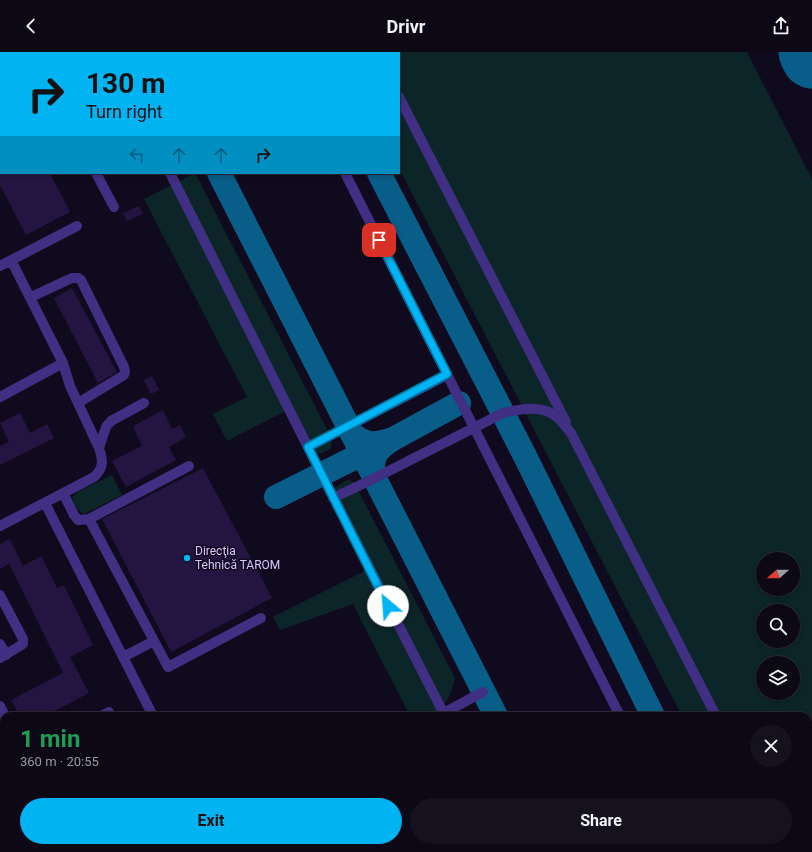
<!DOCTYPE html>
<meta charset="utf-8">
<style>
:root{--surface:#0c0816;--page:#15111f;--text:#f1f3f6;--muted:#9a9aa1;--line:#2c2935;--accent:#00b3f2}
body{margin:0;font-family:Roboto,sans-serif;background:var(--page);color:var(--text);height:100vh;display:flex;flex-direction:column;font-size:15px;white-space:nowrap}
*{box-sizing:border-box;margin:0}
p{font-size:13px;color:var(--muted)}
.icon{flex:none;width:22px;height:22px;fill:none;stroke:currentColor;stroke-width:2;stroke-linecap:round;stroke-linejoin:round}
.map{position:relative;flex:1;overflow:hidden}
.panel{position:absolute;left:0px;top:660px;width:812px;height:140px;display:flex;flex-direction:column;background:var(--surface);border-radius:12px 12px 0 0;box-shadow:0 2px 6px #0003,0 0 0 1px var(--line)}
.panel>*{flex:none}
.guide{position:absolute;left:0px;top:0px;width:400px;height:122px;box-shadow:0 2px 6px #0003,0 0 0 1px var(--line);background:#00b3f2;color:#111;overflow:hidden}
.needle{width:26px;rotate:249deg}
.fabs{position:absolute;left:756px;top:500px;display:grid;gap:8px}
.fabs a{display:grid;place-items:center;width:44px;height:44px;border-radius:50%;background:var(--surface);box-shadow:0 2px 6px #0003,0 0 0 1px var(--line);font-size:20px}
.pin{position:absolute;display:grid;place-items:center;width:34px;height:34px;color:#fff;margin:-17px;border-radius:8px;box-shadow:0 2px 6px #0006}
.me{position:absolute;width:44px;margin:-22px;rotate:333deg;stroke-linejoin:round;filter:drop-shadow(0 0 3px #0008)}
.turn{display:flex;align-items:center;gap:14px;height:84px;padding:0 20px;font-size:18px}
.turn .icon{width:52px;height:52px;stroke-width:2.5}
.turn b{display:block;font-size:28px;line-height:34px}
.lanes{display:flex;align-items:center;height:38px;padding:0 20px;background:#0003;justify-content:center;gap:20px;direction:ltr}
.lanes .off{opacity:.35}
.round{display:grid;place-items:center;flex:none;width:42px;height:42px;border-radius:21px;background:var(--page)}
.head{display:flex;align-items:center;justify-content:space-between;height:68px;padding:0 20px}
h1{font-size:24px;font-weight:700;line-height:30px;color:#1e9e55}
.cta{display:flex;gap:8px;margin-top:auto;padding:8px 20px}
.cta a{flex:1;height:46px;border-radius:24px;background:var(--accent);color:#111;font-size:16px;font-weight:700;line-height:46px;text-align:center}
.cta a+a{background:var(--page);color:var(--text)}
header{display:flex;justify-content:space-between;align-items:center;height:52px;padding:0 20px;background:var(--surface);font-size:18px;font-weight:700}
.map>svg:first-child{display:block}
</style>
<header><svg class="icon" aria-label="back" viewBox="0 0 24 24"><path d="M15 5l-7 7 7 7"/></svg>Drivr<svg class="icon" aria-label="share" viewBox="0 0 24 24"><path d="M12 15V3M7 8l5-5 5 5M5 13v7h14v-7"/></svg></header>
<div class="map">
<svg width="812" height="800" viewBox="0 0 812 800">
<rect width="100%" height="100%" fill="#100a1e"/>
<!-- green -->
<path fill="#0c2529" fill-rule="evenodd" d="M339 0H747L812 127V800H752L750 796H808V664H682L399 116V1ZM763 507H793V537H763ZM763 559H793V589H763ZM763 611H793V641H763Z
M195 121 332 387 331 396C322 403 318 402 307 400L286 359 227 389 213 362 247 345 144 147Z
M112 423 122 443 84 462C78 459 73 452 72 445L79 439Z
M349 428 354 430 455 626C448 655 440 664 410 664L353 552 280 578 273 565 363 520 365 517 332 438 345 429Z
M464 796H542L544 800H466Z"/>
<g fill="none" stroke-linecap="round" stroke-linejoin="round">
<!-- taxiway -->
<path stroke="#085e88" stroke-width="24" d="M157 0 158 1
M317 0 318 1
M219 121 496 664
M379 121 525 404 653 664
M352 382C368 394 374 393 393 387 377 397 372 403 373 422
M393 387 459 351
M276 445 362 402
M563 796 566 800
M718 796 720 800"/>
<!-- runway -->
<path stroke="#085e88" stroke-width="61" d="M809 0 812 6"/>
</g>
<!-- building -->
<path fill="#241441" d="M0 121H50L70 160 26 183 0 133Z
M139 154 143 162 127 169 123 161Z
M72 236 117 320 98 331 54 246Z
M152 324 159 338 151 342 144 328Z
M163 358 172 377 180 373 186 385 169 395 176 408 126 435 112 409 142 394 133 374Z
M20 361 30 381 47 372 54 386 0 413V394L9 390 0 371Z
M203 416 272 546 171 600 102 467Z
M10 487 23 514 41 504 57 536 64 533 93 593 70 605 89 641 45 664H20L11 648 63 621 9 512 0 517V492Z"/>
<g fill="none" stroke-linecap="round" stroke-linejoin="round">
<!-- minor -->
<path stroke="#402f82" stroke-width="10" d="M110 0V1
M283 0V1
M376 0 377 1
M0 17 1 19
M0 29H1
M399 45 566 370
M96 121 114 155
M170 121 322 423 445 664
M345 121 620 664
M0 214 77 174
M31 245 72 226H78L81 228 124 315 125 320 124 323 78 351
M0 345 63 311
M308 395 447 323
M99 396 106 375 111 369 144 351
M189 414 89 467 168 615 261 566
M63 441 74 463 78 468 89 467
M333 446 375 426 503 361C521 357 543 352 558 366 563 371 567 376 571 381L716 664
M45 451 153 664
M0 474 94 425C104 416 103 408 99 396L70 334 63 311 11 208
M0 543 23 587V592L0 606
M0 592 6 603
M123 605 154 589
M0 654 5 664
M101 664 109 660
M438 664 483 640
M0 760 4 768
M19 796 21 800
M73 796 75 800
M240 796 242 800
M408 796V800
M513 796 515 800
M687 796 689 800
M784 796 786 800
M177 800 185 796"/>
</g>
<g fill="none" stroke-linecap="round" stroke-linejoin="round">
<defs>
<path id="route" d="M379 188 447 322 308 395 388 554"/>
</defs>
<!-- route casing -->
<use href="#route" stroke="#00749d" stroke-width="10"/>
<!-- route -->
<use href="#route" stroke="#00b3f2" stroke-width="7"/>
</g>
<!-- markers -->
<circle fill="#00b3f2" stroke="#100a1e" stroke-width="1.5" cx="187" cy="506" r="4"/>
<g text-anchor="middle" stroke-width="3" stroke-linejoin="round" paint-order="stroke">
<!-- poi labels -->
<g font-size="12" fill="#d6c7ff" stroke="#100a1e" text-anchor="start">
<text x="195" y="503">Direcţia<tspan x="195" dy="14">Tehnică TAROM</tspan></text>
</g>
</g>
</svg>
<div class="fabs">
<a><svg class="needle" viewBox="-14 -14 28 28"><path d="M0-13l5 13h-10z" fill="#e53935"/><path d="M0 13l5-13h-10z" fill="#9a9aa1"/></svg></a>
<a><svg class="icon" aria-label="search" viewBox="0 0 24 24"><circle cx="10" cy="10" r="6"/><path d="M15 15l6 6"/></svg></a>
<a><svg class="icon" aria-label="layers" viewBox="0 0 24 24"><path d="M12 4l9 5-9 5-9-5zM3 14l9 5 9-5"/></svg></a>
</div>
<div class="pin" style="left:379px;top:188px;background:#d93025"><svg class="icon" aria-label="arrive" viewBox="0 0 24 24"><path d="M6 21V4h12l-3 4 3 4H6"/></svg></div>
<svg class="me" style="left:388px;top:554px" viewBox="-20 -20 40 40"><circle r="19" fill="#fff"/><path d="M0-13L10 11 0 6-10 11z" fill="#00b3f2"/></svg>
<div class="guide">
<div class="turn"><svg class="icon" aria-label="right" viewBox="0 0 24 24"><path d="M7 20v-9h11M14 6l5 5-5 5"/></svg><div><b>130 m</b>Turn right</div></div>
<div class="lanes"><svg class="icon off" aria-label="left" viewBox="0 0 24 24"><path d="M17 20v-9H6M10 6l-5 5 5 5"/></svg><svg class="icon off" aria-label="ahead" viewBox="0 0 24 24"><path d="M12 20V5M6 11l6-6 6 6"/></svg><svg class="icon off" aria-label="ahead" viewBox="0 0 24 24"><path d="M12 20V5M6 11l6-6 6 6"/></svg><svg class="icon" aria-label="right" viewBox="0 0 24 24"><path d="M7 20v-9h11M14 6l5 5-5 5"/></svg></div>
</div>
<section class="panel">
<div class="head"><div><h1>1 min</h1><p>360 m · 20:55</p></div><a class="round"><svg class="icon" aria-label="close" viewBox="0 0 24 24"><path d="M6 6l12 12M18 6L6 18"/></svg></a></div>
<div class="cta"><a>Exit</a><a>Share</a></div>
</section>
</div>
